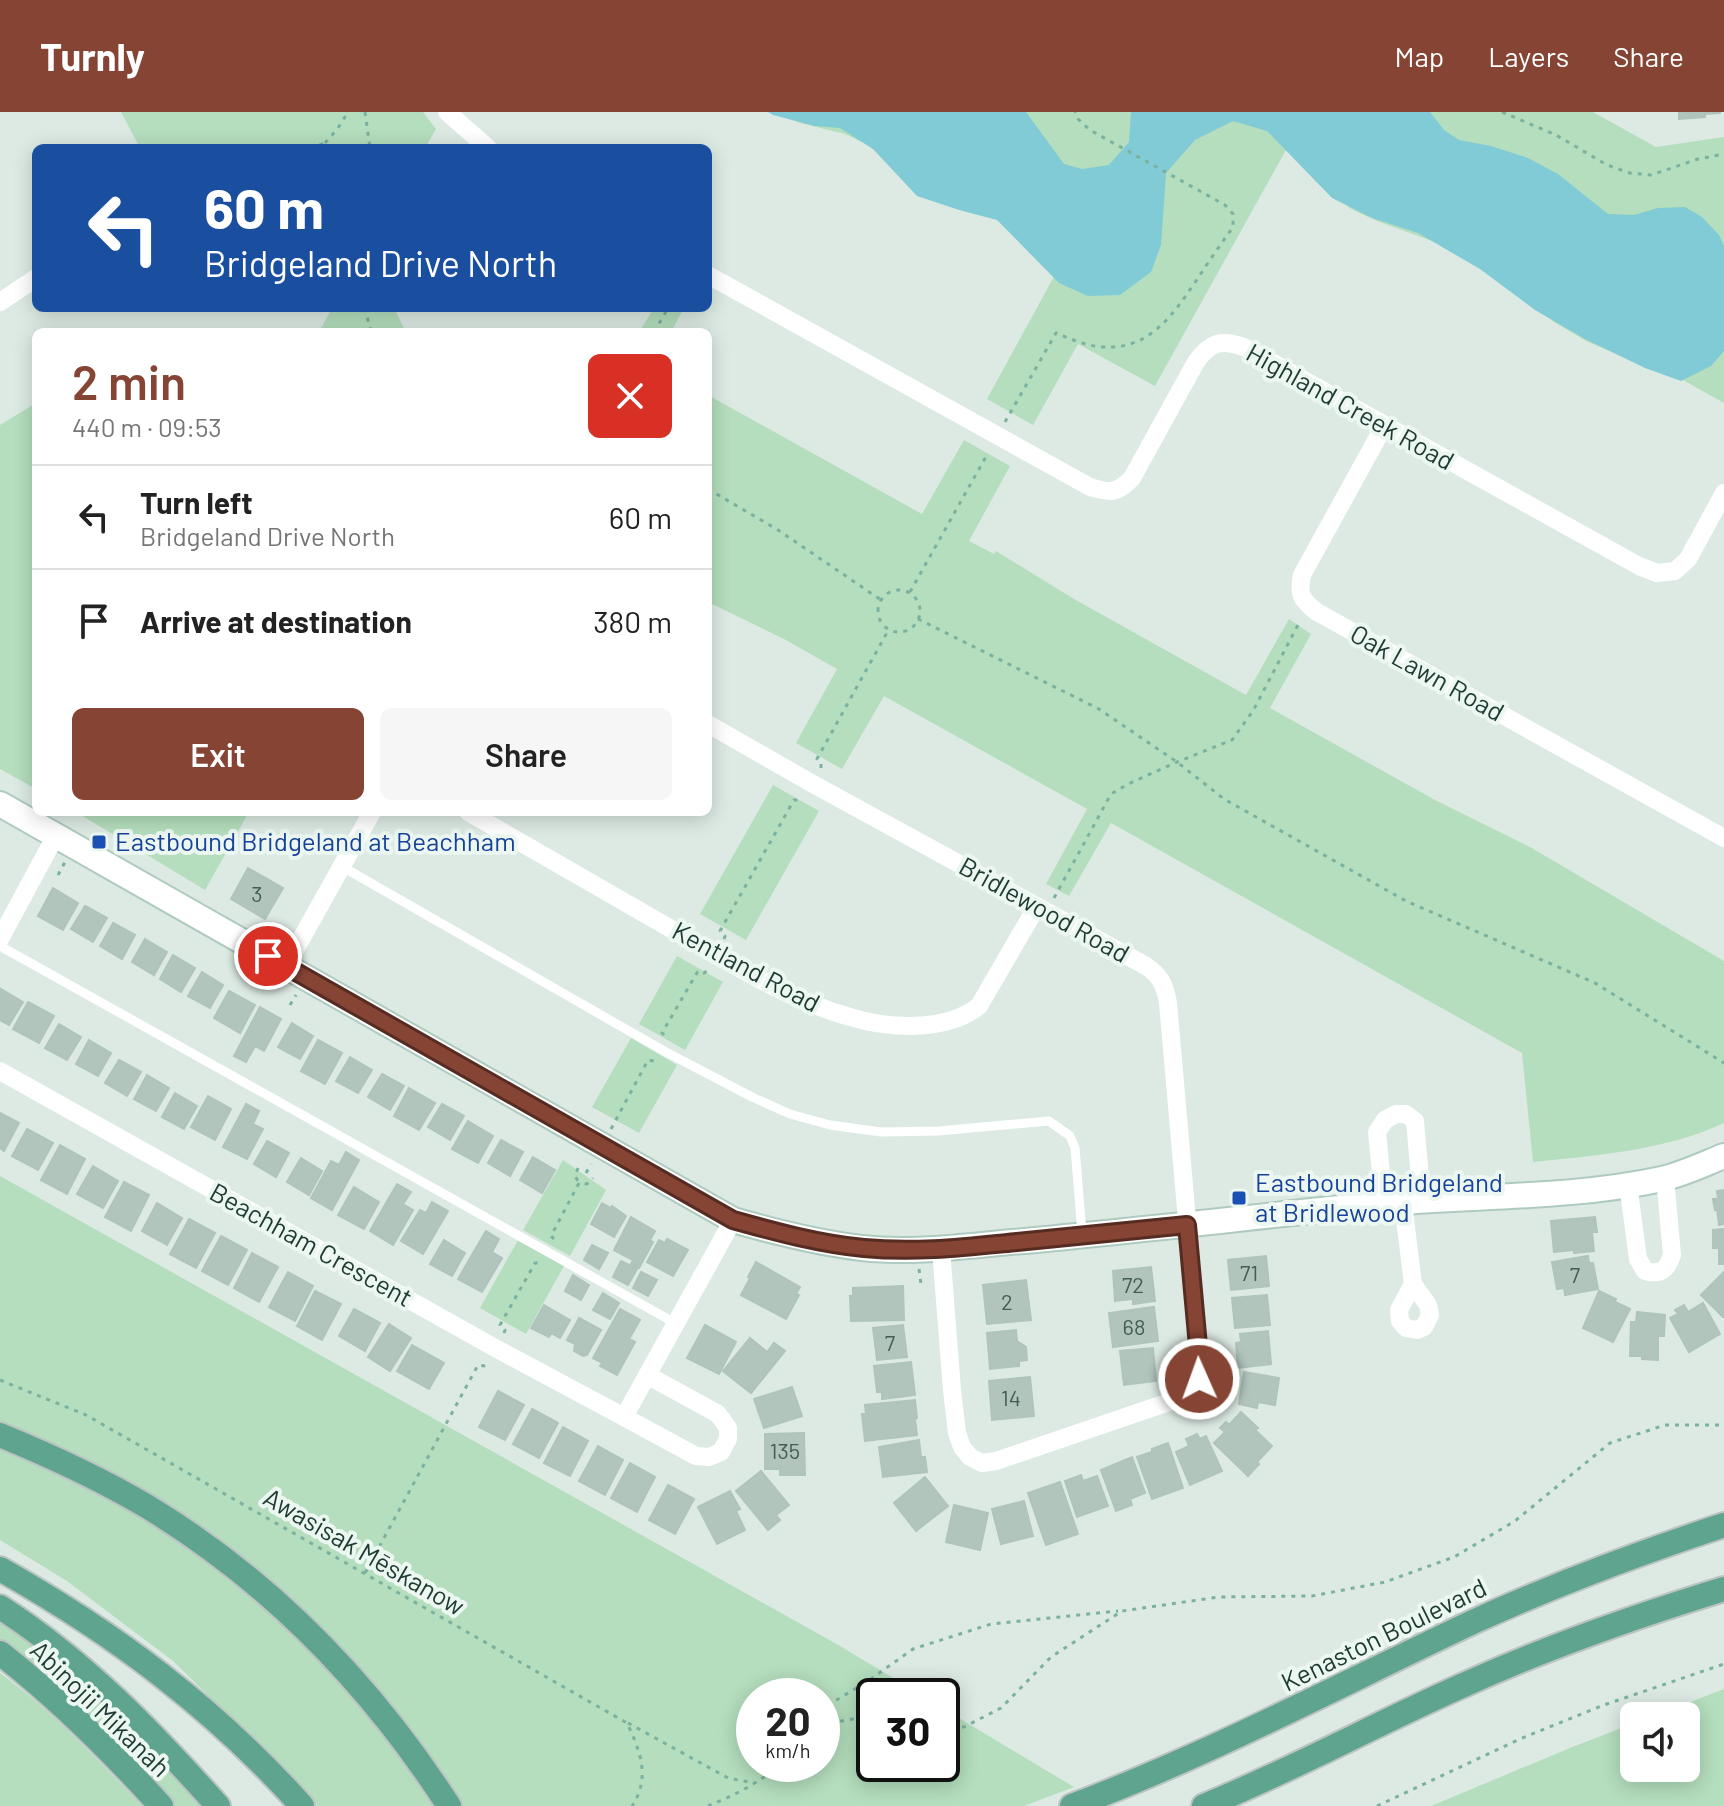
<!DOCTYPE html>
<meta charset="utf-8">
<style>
:root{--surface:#fff;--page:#f6f6f6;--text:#222;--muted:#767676;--line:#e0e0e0;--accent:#854434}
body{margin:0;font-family:Barlow,sans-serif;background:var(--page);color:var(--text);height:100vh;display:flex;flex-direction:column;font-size:30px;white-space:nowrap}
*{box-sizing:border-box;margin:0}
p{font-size:26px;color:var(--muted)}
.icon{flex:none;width:44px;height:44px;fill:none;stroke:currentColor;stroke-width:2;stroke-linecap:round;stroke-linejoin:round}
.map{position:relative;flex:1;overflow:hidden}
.drawer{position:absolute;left:32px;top:216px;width:680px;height:488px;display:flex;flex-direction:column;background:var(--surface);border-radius:12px;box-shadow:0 4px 20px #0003}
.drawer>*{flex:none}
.guide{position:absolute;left:32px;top:32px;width:680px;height:168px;border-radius:12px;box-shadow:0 4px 20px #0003;background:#1a4fa0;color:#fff;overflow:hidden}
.tools{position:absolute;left:1620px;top:1590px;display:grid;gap:16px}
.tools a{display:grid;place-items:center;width:80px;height:80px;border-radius:12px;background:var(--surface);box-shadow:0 4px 20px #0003;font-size:40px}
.speed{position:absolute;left:736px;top:1566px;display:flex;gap:16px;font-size:40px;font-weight:700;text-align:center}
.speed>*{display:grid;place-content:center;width:104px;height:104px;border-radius:50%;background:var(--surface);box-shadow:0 4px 20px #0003;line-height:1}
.speed small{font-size:20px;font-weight:400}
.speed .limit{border:4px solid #111;border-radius:12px;background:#fff;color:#111}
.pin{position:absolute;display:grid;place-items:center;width:68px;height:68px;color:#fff;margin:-34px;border:4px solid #fff;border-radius:50%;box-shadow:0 2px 8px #0007}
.me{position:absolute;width:88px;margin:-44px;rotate:358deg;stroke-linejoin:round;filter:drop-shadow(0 0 6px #0008)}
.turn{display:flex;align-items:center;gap:28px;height:168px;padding:0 40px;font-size:36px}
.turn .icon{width:104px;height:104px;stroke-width:2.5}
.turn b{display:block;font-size:56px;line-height:68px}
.round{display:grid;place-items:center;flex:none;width:84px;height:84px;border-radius:12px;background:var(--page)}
.head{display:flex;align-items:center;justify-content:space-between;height:136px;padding:0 40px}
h1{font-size:48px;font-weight:600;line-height:60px;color:var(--accent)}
.cta{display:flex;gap:16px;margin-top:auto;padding:16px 40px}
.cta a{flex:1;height:92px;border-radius:12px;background:var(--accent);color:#fff;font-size:32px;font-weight:600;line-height:92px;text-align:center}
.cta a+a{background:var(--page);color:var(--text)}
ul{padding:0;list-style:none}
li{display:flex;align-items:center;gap:24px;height:104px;padding:0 40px;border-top:2px solid var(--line)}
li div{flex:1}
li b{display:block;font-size:30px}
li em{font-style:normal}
header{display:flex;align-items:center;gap:48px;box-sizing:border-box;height:112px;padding:0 40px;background:var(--accent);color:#fff}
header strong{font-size:38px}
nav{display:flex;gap:44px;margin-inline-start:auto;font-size:28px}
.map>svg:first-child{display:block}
</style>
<header>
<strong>Turnly</strong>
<nav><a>Map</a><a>Layers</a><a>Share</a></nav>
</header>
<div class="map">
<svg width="1724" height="1694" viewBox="0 0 1724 1694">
<rect width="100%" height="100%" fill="#ddeae4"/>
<!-- green -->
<path fill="#b4debd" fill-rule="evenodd" d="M121 0H423L436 17 425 36H140Z
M775 0H1593L1656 35 1724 25V291L1658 254 1621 244 1586 229 1554 210 1504 170 1467 147 1432 129 1377 109 1351 97 1316 70 1287 36 1155 274 1078 232 1033 313 987 287 1057 159 1003 110 885 46 866 32 845 22 800 11Z
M332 196H394L406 220H319Z
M654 196H684L671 220H639Z
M708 283 922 402 964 328 1010 354 969 429 994 442 996 439 1074 487 1246 583 1289 507 1311 522 1270 596 1435 688 1530 735 1724 849V1011C1663 1039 1598 1043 1533 1050L1522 941 1111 711 1069 784 1046 772 1087 697 884 584 842 657 796 631 837 557 784 527 708 490Z
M36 291V677L0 657V313Z
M773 673 819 699 746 828 700 802Z
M76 700H249L205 778Z
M677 844 723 870 685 938 639 912Z
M631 926 677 953 639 1021 592 995Z
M563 1048 606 1078 570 1144 523 1118Z
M0 1064 840 1534 923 1584H874V1652H942V1596L1074 1675 1024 1694H317L302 1676 173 1549 67 1469 0 1428ZM754 1584H822V1652H754Z
M518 1128 564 1154 526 1222 480 1196Z
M0 1505 126 1604 202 1694H175C121 1634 63 1578 0 1528Z
M0 1561C52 1599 97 1647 142 1694H0Z
M1724 1577V1694H1431L1570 1636 1634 1611V1656H1686V1604H1654Z"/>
<!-- water -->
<path fill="#80cbd5" d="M768 0H1026L1064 52 1082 57 1109 53 1129 30 1131 0H1430L1444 18 1459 28 1491 34 1528 46 1558 62 1608 102 1634 103 1658 96 1685 95 1702 105 1719 123 1724 134V239L1711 254 1681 269 1645 256 1585 227 1535 198 1480 157 1418 121 1372 106 1332 86 1267 19 1233 9 1195 28 1166 61 1161 133 1151 160 1120 183 1088 184 1059 171 997 108 959 98 917 84 873 37 840 16 815 14 773 3Z"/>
<!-- building -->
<path fill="#b2c5bd" stroke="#afc4bb" stroke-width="2" d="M1679 0H1720V1L1705 2V5L1679 7Z
M248 756 283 776 265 807 231 787Z
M53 776 78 791 63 818 38 804Z
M85 794 107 806 93 830 71 817Z
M113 811 135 823 122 847 100 834Z
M145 827 167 840 154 863 132 850Z
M173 843 195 856 181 880 160 867Z
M202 860 223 873 210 896 188 884Z
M1 877 23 890 9 913 0 908Z
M229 879 255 893 240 921 214 906Z
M28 890 54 904 39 931 13 917Z
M260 895 281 907 264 939 255 934 246 950 234 944Z
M292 911 313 924 300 947 278 935Z
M59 912 81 925 67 948 45 936Z
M89 928 111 941 98 964 76 952Z
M318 928 342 941 325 972 301 959Z
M350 945 372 958 358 981 336 969Z
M119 948 141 960 127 984 105 971Z
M382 962 404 974 390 998 368 985Z
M147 963 169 976 156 999 134 987Z
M409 976 435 991 419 1018 394 1004Z
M175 981 197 994 184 1017 162 1005Z
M208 984 231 997 215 1028 191 1015Z
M246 992 259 999 253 1012 263 1017 247 1047 223 1035Z
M442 992 464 1004 450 1028 428 1015Z
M0 1001 19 1011 4 1039 0 1036Z
M468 1009 493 1024 478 1051 452 1037Z
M27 1017 53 1031 38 1058 12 1044Z
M501 1028 523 1040 510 1064 488 1051Z
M267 1029 289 1041 276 1065 254 1052Z
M60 1033 85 1047 67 1082 41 1068Z
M346 1040 359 1048 332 1098 311 1086 331 1049 339 1053Z
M533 1045 555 1058 542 1081 520 1068Z
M301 1046 322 1059 309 1083 287 1070Z
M93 1054 118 1069 103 1096 77 1082Z
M124 1070 149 1083 131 1119 105 1105Z
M397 1072 411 1080 403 1092 413 1098 393 1133 370 1119Z
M354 1075 379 1090 364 1117 338 1103Z
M1724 1078V1112L1719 1113 1717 1097 1715 1098 1713 1087H1718L1717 1079Z
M432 1090 448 1099 423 1142 401 1129 420 1098 426 1101Z
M157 1091 182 1106 167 1133 142 1119Z
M602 1091 611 1096 612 1094 626 1104 614 1125 591 1112Z
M631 1105 655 1119 650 1128 653 1130 639 1156 631 1152 633 1148 614 1138Z
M1595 1105 1597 1120H1592L1594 1139 1574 1141V1138L1554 1140 1551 1109Z
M189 1107 215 1121 196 1156 170 1142Z
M1724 1117V1152H1719V1136H1713V1118Z
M486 1119 499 1127 492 1140 502 1146 482 1180 458 1167Z
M221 1124 247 1138 228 1173 202 1159Z
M667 1127 688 1138 673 1164 647 1150 659 1128 665 1131Z
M444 1128 465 1141 452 1164 430 1152Z
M592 1133 608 1141 599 1157 584 1148Z
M252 1141 278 1155 259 1190 234 1176Z
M1266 1144 1269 1174 1231 1178 1228 1148Z
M1588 1144 1589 1151H1593L1598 1177 1565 1183 1564 1176 1557 1177 1552 1150Z
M621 1149 637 1157 628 1173 613 1165Z
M756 1150 800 1175 796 1182 799 1183 786 1207 741 1183 750 1166 748 1165Z
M1151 1155 1155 1189 1133 1192V1187L1115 1189 1113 1159Z
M288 1160 313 1174 295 1209 269 1195Z
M641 1160 657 1168 648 1184 633 1176Z
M1724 1160V1205H1723L1701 1183Z
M573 1163 589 1173 581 1188 565 1179Z
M1026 1168 1031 1208 987 1212 983 1173Z
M903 1174 904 1208 851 1209 850 1184H853V1176Z
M315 1179 341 1192 322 1228 297 1214Z
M1599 1179 1616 1187 1615 1190 1630 1197 1613 1230 1583 1216Z
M603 1181 619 1191 610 1207 593 1198Z
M1267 1183 1270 1213 1235 1216 1232 1186Z
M1703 1191 1720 1222 1689 1240 1670 1206 1678 1202 1675 1198 1684 1193 1688 1200Z
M544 1193 570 1208 560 1226 551 1221 549 1225 531 1216Z
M1154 1195 1158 1229 1113 1235 1109 1201Z
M354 1197 380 1211 365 1239 339 1224Z
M620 1197 640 1208 629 1227 635 1230 617 1263 600 1254 602 1251 593 1246Z
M1637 1200 1665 1203 1664 1224H1658V1248L1642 1247V1244H1630L1631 1210H1636Z
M579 1206 601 1218 587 1243 583 1244 574 1239 575 1232 567 1228Z
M389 1212 411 1226 390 1259 368 1245Z
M705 1213 736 1230 719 1262 687 1246Z
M903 1213 907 1245 877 1248 873 1216Z
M1016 1218 1017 1229 1026 1235 1027 1248 1019 1249V1254L990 1257 987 1221Z
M1268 1219 1271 1252 1238 1256 1236 1231 1241 1230 1240 1222Z
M750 1226 767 1240 774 1231 785 1239 751 1281 723 1259Z
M412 1233 444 1251 429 1277 397 1259Z
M1153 1236 1156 1269 1124 1273 1120 1239Z
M911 1250 915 1283 882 1287V1280H877L874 1254Z
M1244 1260 1279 1266 1275 1293 1258 1290 1257 1296 1239 1292Z
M1030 1265 1034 1304 992 1308 989 1269Z
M792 1275 802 1304 764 1316 754 1287Z
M498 1279 524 1293 505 1328 479 1315Z
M915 1288 917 1306 915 1307 917 1323 865 1329 862 1302H866L865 1293Z
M532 1297 558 1311 539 1346 513 1332Z
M1241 1300 1258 1316 1255 1318 1272 1334 1257 1350 1259 1352 1248 1364 1214 1331 1225 1320 1220 1316 1226 1310 1229 1313Z
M563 1315 588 1329 570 1364 544 1351Z
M804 1321 805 1363H780V1357H765V1322Z
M1197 1322 1200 1327 1206 1324 1222 1359 1190 1373 1176 1340 1189 1334 1186 1327Z
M919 1328 921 1345H925L927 1360 883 1365 879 1335Z
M1168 1331 1183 1376 1152 1387 1137 1345 1152 1340V1337Z
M598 1334 623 1348 605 1383 579 1369Z
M1132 1345 1145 1381 1130 1387 1132 1393 1116 1399 1101 1358Z
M630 1351 655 1365 637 1400 611 1386Z
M761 1359 789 1393 776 1403 780 1408 768 1418 736 1379Z
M1081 1363 1083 1369 1097 1364 1108 1394 1077 1405 1065 1369Z
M925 1365 948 1394 916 1419 894 1391Z
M1060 1370 1078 1422 1046 1433 1028 1381Z
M668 1373 694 1387 675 1422 649 1408Z
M730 1379 740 1397 736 1399 745 1418 717 1432 698 1395Z
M1024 1389 1033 1424 1001 1432 992 1397Z
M954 1393 988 1401 980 1438 946 1430Z"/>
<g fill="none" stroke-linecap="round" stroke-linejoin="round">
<defs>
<path id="secondary" d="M0 692 733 1108C775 1120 818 1131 862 1136 917 1142 971 1133 1025 1129 1143 1118 1261 1104 1379 1092 1473 1083 1569 1087 1662 1067 1683 1062 1704 1052 1724 1044"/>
<path id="primary" d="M0 1323C51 1344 101 1367 148 1395 273 1471 370 1572 449 1694
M0 1457C115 1522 213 1595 302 1694
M0 1495C84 1549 152 1620 218 1694
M0 1541C59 1587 111 1639 161 1694
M1072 1694C1211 1642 1341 1572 1475 1509 1556 1472 1639 1441 1724 1413
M1204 1694C1290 1659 1372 1614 1457 1576 1544 1536 1633 1505 1724 1477"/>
</defs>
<!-- secondary casing -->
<use href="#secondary" stroke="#afcbc0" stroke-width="28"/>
<!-- primary casing -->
<use href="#primary" stroke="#bcc4c2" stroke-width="28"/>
<!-- path -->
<path stroke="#7bb19e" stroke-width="3" stroke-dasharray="4 6" stroke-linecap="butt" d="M365 0 370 36
M1502 0 1556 23 1607 53 1630 61 1651 63 1698 47 1724 42
M325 31 338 16 348 0
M310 36 325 31 331 36
M365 196 371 220
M654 220 668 196
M1005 310 1056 221C1071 227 1086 234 1103 235 1151 238 1174 201 1198 166 1209 149 1221 132 1233 115V102L1225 93 1090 18 1078 7 1075 0
M708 377 778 418 881 488
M878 499a21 21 0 1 1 42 0a21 21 0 1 1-42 0Z
M910 480 988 341
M918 507 1099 597 1177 650 1224 687 1406 789 1595 871 1724 951
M821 656V651L817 647 889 517
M58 763 65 750
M1054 786 1111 682 1128 672 1177 650 1232 628 1253 599 1300 509
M724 827 725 824 720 819 794 688H799L802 686
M254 873 258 863
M290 893 296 883
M664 923 662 921 698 859 704 861 708 858
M611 1017 648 948 654 949
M578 1056 575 1064 579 1071
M586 1061 591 1052
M554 1127 551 1124 579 1071 587 1072 593 1066
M919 1157 921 1172
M504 1221 505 1218 500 1213 535 1151H539
M0 1268 86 1303 627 1611C640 1638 651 1666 632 1694
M365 1461 478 1253 486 1254 488 1252
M822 1602 830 1592 868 1569 913 1537 991 1512 1118 1499
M628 1611 728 1666 754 1671
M942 1614 964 1615 1001 1596 1051 1545 1122 1499 1219 1485 1312 1484 1385 1470 1454 1445 1515 1409 1610 1331 1665 1313H1724
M822 1617 831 1611 874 1603
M708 1694C732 1684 761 1671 779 1652
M1377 1694 1520 1627 1604 1593 1724 1552"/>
<!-- lane -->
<path stroke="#fff" stroke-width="9" d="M341 754 664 939 752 985 790 1002 830 1013 881 1020 938 1019 1049 1009 1070 1024 1075 1036 1082 1121
M0 834 675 1211"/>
<!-- street -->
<path stroke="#fff" stroke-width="18" d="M447 0 488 36
M708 163 1090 375C1110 381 1117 382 1132 366L1196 250C1210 230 1221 227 1244 235L1639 454 1657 461 1675 459 1688 447 1724 381
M0 190 36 166
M1384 314 1302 463C1298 482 1301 488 1317 500L1724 726
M708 612 813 672 1146 854C1161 864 1165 874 1168 891L1200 1256C1198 1275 1191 1281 1175 1288L996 1349 982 1351 970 1345 962 1335 957 1321 952 1278 941 1137
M468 700C539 741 610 781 680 822 734 853 789 888 850 905 889 917 946 920 979 894L1037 794
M0 827 56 723
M286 854 372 700
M0 959 497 1237 624 1305 733 1108
M1628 1072 1638 1147 1645 1159C1661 1163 1667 1158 1672 1143L1665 1066
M1403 1091 1413 1172 1428 1193 1430 1203 1424 1215 1417 1218 1406 1216 1400 1209 1399 1198 1413 1172
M1384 1092 1377 1020 1385 1008 1396 1002H1406L1415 1009 1422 1089
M624 1305 696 1344 709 1345 721 1340 728 1327V1316L718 1302 647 1263"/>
<!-- secondary -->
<use href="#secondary" stroke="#fff" stroke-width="24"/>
<!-- primary -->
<use href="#primary" stroke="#5ea48f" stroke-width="24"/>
</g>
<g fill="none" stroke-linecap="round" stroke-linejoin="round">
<defs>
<path id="route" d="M268 844 733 1108C776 1120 820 1132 864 1136 916 1141 966 1135 1017 1130 1074 1124 1131 1119 1187 1113L1200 1256 1199 1267"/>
</defs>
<!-- route casing -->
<use href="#route" stroke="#562c22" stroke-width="20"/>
<!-- route -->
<use href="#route" stroke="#854434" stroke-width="14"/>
</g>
<!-- markers -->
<g fill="#1a4fb4" stroke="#edf7f2" stroke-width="3">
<rect x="91" y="722" width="16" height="16" rx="4"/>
<rect x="1231" y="1078" width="16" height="16" rx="4"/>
</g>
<g text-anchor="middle" stroke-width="8" stroke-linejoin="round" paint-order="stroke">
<!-- number labels -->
<g font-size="22" fill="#435e55">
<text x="257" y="790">3</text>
<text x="1249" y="1169">71</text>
<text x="1575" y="1171">7</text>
<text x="1133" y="1181">72</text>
<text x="1007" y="1198">2</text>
<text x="1134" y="1223">68</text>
<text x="890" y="1239">7</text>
<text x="1011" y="1294">14</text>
<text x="785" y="1347">135</text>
</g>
<!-- street labels -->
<g font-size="26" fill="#1e3b32" stroke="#edf7f2">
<text transform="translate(1350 295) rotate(29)" y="9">Highland Creek Road</text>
<text transform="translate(1427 561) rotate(29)" y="9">Oak Lawn Road</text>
<text transform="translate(1044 798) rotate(29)" y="9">Bridlewood Road</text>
<text transform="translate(746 855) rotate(28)" y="9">Kentland Road</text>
<text transform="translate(311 1133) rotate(29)" y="9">Beachham Crescent</text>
<text transform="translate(364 1440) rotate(30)" y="9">Awasisak Mēskanow</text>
<text transform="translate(1384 1523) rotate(-26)" y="9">Kenaston Boulevard</text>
<text transform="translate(100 1597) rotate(44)" y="9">Abinojii Mikanah</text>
</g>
<!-- transit labels -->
<g font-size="26" fill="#164399" stroke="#edf7f2" text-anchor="start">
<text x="115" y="739">Eastbound Bridgeland at Beachham</text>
<text x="1255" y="1080">Eastbound Bridgeland<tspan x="1255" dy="30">at Bridlewood</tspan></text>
</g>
</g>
</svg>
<div class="tools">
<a><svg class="icon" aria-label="sound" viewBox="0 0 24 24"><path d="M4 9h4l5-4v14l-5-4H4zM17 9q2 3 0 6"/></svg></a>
</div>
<div class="speed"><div>20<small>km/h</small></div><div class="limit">30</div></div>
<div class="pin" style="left:268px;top:844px;background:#d93025"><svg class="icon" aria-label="arrive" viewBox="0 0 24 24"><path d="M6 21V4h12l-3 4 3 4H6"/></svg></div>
<svg class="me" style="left:1199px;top:1267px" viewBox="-20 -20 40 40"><circle r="17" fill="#854434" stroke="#fff" stroke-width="3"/><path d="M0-11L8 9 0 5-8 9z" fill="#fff"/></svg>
<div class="guide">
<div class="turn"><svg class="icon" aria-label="left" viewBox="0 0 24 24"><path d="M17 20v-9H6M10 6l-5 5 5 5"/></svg><div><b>60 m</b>Bridgeland Drive North</div></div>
</div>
<section class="drawer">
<div class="head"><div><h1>2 min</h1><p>440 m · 09:53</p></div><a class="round" style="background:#d93025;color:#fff"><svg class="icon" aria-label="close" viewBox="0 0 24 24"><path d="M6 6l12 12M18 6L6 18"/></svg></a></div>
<ul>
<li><svg class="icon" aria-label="left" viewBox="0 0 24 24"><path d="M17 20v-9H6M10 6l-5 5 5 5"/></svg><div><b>Turn left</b><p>Bridgeland Drive North</p></div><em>60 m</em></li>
<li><svg class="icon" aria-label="arrive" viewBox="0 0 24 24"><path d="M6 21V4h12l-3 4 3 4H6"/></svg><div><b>Arrive at destination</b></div><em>380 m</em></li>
</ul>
<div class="cta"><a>Exit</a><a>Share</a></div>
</section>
</div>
